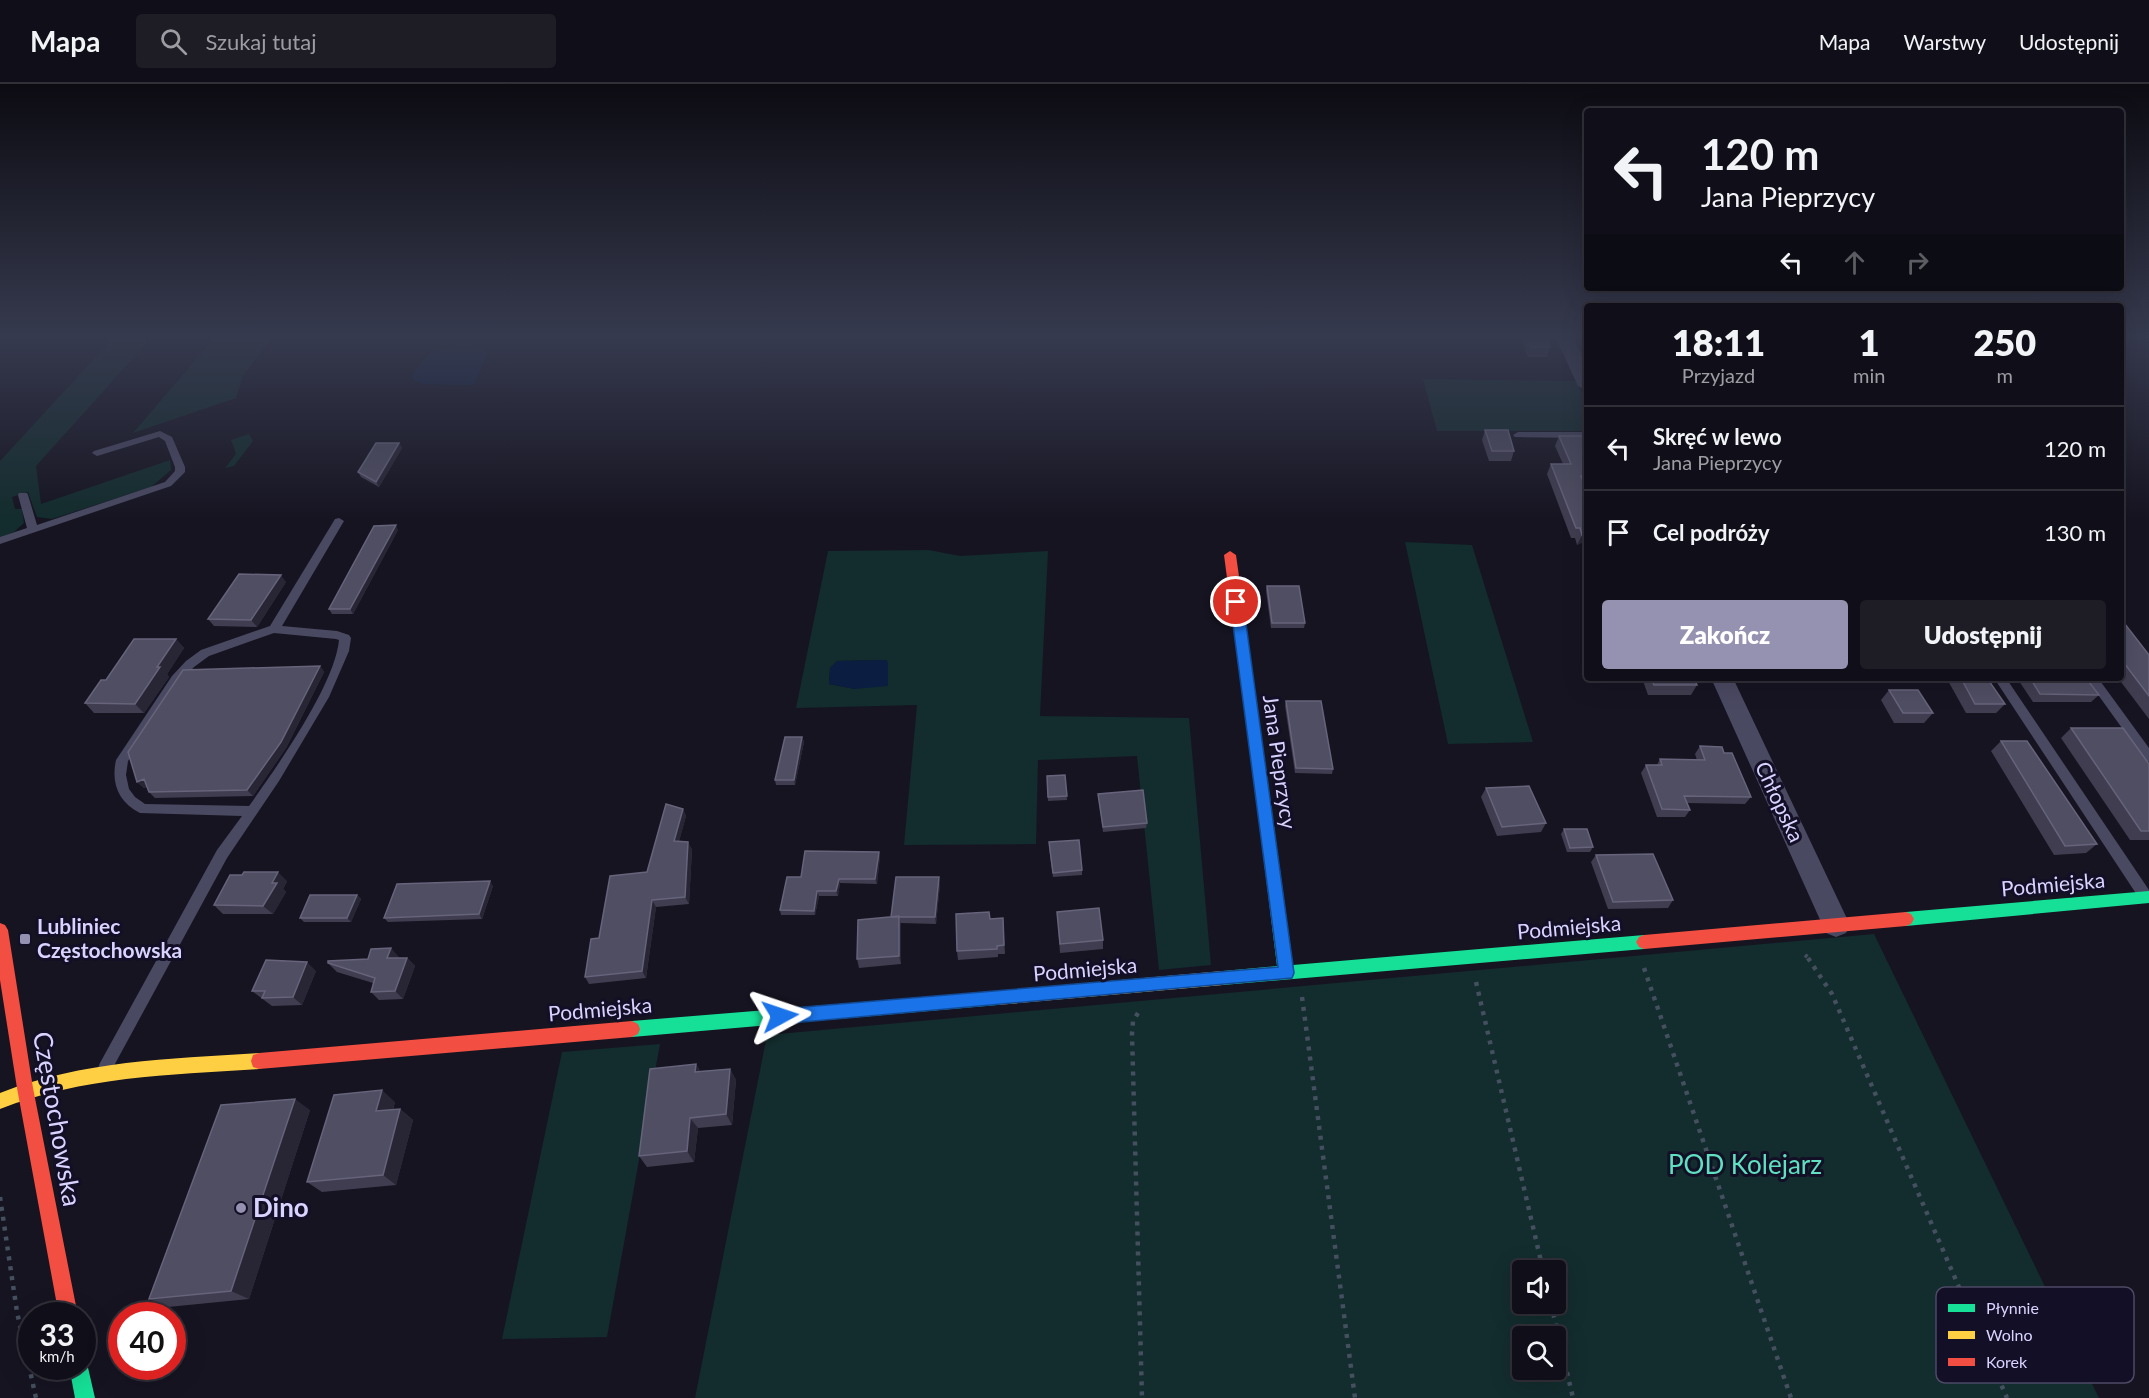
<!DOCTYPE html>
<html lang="pl">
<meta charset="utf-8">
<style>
:root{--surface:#100f19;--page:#1e1d26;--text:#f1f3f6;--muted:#9c9ca2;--line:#302f38;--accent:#9591b1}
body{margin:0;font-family:Lato,sans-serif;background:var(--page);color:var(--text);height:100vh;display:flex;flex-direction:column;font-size:22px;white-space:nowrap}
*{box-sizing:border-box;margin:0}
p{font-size:20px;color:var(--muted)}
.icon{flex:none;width:33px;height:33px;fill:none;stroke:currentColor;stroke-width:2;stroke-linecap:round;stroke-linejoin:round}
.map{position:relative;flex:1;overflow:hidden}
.sheet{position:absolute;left:1584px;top:219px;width:540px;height:378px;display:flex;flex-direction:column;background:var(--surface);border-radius:6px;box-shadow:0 6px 24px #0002,0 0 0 2px var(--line)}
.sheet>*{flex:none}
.hud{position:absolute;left:1584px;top:24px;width:540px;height:183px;border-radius:6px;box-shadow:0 6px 24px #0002,0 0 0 2px var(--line);background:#100f19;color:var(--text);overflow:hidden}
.tools{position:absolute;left:1512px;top:1176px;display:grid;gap:12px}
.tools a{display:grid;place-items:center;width:54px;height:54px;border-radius:6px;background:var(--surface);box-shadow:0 6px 24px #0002,0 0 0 2px var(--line);font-size:30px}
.speed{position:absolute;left:18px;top:1218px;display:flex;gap:12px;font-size:30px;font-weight:700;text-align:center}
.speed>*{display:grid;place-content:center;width:78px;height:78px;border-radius:50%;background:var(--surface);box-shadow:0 6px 24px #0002,0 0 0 2px var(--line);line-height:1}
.speed small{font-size:15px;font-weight:400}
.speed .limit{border:9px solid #d22;background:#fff;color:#111}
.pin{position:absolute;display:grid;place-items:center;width:51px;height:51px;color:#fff;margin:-26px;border:3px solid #fff;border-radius:50%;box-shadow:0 2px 6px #0007}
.me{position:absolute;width:66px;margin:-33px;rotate:85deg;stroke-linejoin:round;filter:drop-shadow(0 0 4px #0008)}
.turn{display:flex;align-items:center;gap:21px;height:126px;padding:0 18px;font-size:27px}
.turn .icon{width:78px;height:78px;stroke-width:2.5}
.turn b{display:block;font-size:42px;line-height:51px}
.lanes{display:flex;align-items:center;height:57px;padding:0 18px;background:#0003;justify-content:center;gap:30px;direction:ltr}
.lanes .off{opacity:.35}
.eta{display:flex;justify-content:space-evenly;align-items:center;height:102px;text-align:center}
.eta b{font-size:36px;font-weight:800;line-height:42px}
.primary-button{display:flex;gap:12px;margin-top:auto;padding:12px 18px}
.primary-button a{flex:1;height:69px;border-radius:6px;background:var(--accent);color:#fff;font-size:24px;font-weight:800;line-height:69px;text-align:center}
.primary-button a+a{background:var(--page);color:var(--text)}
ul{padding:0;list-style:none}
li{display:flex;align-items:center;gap:18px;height:84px;padding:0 18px;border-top:2px solid var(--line)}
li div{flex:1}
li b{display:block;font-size:22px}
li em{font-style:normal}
header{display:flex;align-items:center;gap:36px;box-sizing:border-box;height:84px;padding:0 30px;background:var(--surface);border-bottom:2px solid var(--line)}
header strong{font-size:28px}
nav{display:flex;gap:33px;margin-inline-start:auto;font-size:21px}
.search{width:420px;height:54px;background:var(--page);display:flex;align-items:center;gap:15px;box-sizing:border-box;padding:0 21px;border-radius:6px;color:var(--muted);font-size:22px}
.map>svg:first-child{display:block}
</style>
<header>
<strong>Mapa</strong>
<div class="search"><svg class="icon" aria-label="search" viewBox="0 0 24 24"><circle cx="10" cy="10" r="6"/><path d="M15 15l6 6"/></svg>Szukaj tutaj</div>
<nav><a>Mapa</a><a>Warstwy</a><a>Udostępnij</a></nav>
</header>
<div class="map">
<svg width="2149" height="1314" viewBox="0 0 2149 1314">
<rect width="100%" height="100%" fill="#161421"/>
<!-- green -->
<path fill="#132c2d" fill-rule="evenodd" d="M115 252H153L36 382 41 420 170 376 171 386 151 403 52 435 37 433 28 408 12 413 15 425H22L24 439 14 448 0 454V377Z
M216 252H273L243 292 236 314 133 349Z
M1423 295 1576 297 1587 320V347H1437Z
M249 350 253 357 234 382 225 384 236 370 231 356Z
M1405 458 1472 461 1533 658 1448 660Z
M929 466 960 472 1048 467 1040 632 1189 634 1211 881 1159 886 1137 672 1038 676 1036 760 904 761 917 621 796 624 828 467ZM887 576 855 605 829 600 830 584 837 577Z
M1874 850 2099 1314H695L767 951ZM1522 1186H1556V1220H1522ZM1522 1252H1556V1286H1522Z
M660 960 607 1253 502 1255 562 968Z"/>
<!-- water -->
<path fill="#0b1e41" d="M467 262 483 265 488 269 474 301 423 300 413 296C412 290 414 288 418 283 431 264 446 264 467 262Z
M886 576 888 578V602L855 605 829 600 830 584 837 577Z"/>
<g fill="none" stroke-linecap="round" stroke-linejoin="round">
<!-- path-far1 -->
<path stroke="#44505f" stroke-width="4" stroke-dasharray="3 4.5" stroke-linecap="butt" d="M1805 871 1810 875"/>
<!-- path -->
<path stroke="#44505f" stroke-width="4.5" stroke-dasharray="4 6" stroke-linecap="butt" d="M1808 874 1832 910 2007 1314
M1644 884 1791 1314
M1476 898 1543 1186
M1302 913 1355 1314
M1138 929 1133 937 1132 950 1142 1314
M0 1113 17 1228 36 1314
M1551 1220 1573 1314"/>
<!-- lane -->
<path fill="#4a4962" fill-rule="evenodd" d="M160 347 172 353 185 383V388L171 402 0 460V453L27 444 18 411 19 409H27L28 411 37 441 165 398 175 387V383L165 357 159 353 97 372 92 369 94 367Z
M1518 348H1587V354L1515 353 1513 351Z
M339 434 344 437 282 542 337 547 349 551 351 554 349 567 329 613 279 697 227 774 110 989 105 991 100 989 98 984 100 979 217 766 242 732 140 729C118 718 111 699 116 676L172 592 186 577 201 566 270 542 335 435ZM274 549 336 555 339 556C335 601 276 684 249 722L145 720 135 713 129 705 126 691 128 677 180 598 194 583 209 572Z
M1994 594H2006L2149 806V814L2144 816 2139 814Z
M2086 594H2098L2149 664V678L2145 676Z"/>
<!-- street -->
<path fill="#4a4962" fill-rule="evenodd" d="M1555 252H1573L1587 283V307L1578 302Z
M1711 594H1733L1850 841 1846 849 1836 853 1826 849Z"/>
<!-- fast -->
<path fill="#16e098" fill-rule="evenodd" d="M1264 715 1269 717 1271 721 1293 881 1644 851 1649 853 1652 858 1649 863 1644 865 1223 901 1217 899 1215 894 1217 889 1223 887 1277 882 1257 721 1259 717Z
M2149 807V819L1906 842 1901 840 1898 835 1901 830 1906 828Z
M997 907 1003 909 1005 914 1003 919 997 921 632 953 626 950 624 945 626 940 632 937Z
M82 1274 86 1275 95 1314H75L69 1282H82Z"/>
<!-- slow -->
<path fill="#ffcf43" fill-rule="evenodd" d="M1223 887 1229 889 1231 894 1229 899 1223 901 997 921 991 919 989 914 991 909 997 907Z
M259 969 265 971 267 977 265 983 259 985C171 991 83 992 0 1025V1009C83 976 171 975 259 969Z"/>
<!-- jam -->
<path fill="#f24e42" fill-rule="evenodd" d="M1230 467 1236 471 1271 721 1269 725H1259L1257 721 1224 471Z
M1906 828 1911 830 1914 835 1911 840 1906 842 1644 865 1639 863 1636 858 1639 853 1644 851Z
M0 839 5 841 8 846 33 1004 78 1232H59L17 1004 0 896Z
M632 937 638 940 640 945 638 950 632 953 259 985 253 983 251 977 253 971 259 969Z"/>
</g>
<!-- wall -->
<path fill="#403d50" d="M1520 252H1546L1550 263 1547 273H1528Z
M1485 346 1514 367 1511 377H1489L1482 356Z
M1559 352 1587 362V402H1585L1587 456 1577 461 1575 454H1571L1547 390 1551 380H1563L1555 362Z
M399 359 402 364 379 403 361 393 358 388Z
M398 446 353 530H332L329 525Z
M1587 467V493L1582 477Z
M286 498 257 543 214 542 208 535Z
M1267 502 1305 539 1304 544H1271L1266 507Z
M2121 535 2149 571V635L2118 594H2121Z
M176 555 184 564 167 590 169 593 144 629H94L85 619 106 596Z
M320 582 324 588 286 664 253 712 155 714 149 708 147 703 144 704 137 698Z
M1642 594H1694L1697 601 1691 611H1648Z
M1948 594H1987L2005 620 1996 629H1966L1947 595Z
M2017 594H2086L2099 611 2091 618H2033Z
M1889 606 1933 629 1924 639H1894L1881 616Z
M1286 617 1333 685 1332 690 1295 689 1285 622Z
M2071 644 2149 680V756H2130L2061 654Z
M802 653 804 658 795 701H776L775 696Z
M2001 657 2097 760 2086 769 2054 771 1991 667Z
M1700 662 1724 669 1751 713 1745 720 1687 719 1690 726 1685 733H1657L1641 689 1646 681H1657L1660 675 1697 676 1695 670Z
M1065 691 1067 716 1048 717 1047 692Z
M1486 704 1546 739 1541 748 1497 752 1481 713Z
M1098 710 1147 739 1146 744 1103 748Z
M683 725 686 732 679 757 692 765 689 820 656 823 646 894 589 900 585 893 647 788Z
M1564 745 1593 763 1590 768H1567L1561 750Z
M1049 763 1082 786V791L1053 793Z
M1596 771 1673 816 1668 824 1608 825 1591 778Z
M880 772 877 800 840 799 838 812H819L815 831H781L780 826 801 793Z
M287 797 283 805 286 808 273 830H223L214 821Z
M940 800 936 840 901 839V880L859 884 857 875 891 833Z
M493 802 482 835 388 838 384 834Z
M357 811 361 815 351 838H304L300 834Z
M1057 828 1103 856V865L1060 869Z
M1003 834 1005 870H998V873L958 876 957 867 990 835Z
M399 873V874H407L415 882 403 915 379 916 371 908 373 899 337 888 328 879Z
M316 887 302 921 272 922 252 907Z
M696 980 700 987 730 985 736 996 732 1041 698 1044 694 1078 647 1083 639 1072Z
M395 1018 393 1026 400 1025 413 1036 396 1101 322 1108 307 1098Z
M310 1026 249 1215 168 1223 149 1215Z"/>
<!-- shaded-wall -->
<path fill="#282635" d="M399 359 402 364 379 403 376 398Z
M396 441 398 446 353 530 350 525Z
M1587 448V456L1577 461 1582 451Z
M281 491 286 498 257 543 251 536Z
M176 555 184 564 167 590 169 593 144 629 135 620 157 583Z
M320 582 324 588 286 664 253 712 247 706Z
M802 653 804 658 795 701 794 696Z
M144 695 151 701 144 704 137 698Z
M683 725 686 732 677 765 674 757Z
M688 758 692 765 689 820 685 813Z
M879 768 880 772 877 800 875 795Z
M278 788 287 797 283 805 286 808 273 830 263 822 272 799Z
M939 793 940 800 936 840 935 833Z
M839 795 840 799 838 812 836 807Z
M490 797 493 802 482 835 479 830Z
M817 807 819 812 815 831 814 827Z
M357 811 361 815 351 838 347 834Z
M652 816 656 823 646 894 642 887Z
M899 832 901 841V880L899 872Z
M391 864 399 873 395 883 387 874Z
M407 874 415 882 403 915 395 907Z
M307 878 316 887 302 921 293 913Z
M696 980 703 992 695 988Z
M730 985 736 996 732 1041 726 1030Z
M382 1006 395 1018 389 1038 376 1027Z
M295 1015 310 1026 249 1215 231 1207Z
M400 1025 413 1036 396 1101 383 1091Z
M690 1034 698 1044 694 1078 687 1067Z"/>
<!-- building -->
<path fill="#504e63" stroke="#66637b" stroke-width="1.5" d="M1527 252H1546L1550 263H1531Z
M1485 346H1508L1514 367H1492Z
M1559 352H1583L1587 362V392H1581L1587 406V448L1582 451 1580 444H1576L1551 380H1571Z
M376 359H399L376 398 358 388Z
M396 441 350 525H329L374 442Z
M239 490 281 491 251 536 208 535Z
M1267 502H1299L1305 539H1272Z
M2121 535 2149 571V612L2121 575Z
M134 555H176L157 583H160L135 620 85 619 101 596H106Z
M320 582 281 658 247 706 149 708 144 695 137 698 128 668 183 586Z
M1651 594H1694L1697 601H1654Z
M1961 594H1987L2005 620H1975Z
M2030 594H2086L2099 611 2040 610Z
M1889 606H1918L1933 629H1903Z
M1286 617H1321L1333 685 1296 684Z
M2071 644H2123L2149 680V747H2141Z
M785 653H802L794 696H775Z
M2001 657H2027L2097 760 2065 762Z
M1700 662 1722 663 1724 669H1732L1751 713 1684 712 1690 726 1662 725 1646 681H1662L1660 675 1705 676Z
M1065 691 1067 712 1048 713 1047 692Z
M1529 702 1546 739 1502 743 1486 704Z
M1143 706 1147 739 1103 743 1098 710Z
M666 720 683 725 674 757 688 758 685 813 652 816 642 887 585 893 591 855 599 854 610 792 647 788Z
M1564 745H1587L1593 763 1570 764Z
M1079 756 1082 786 1053 789 1049 758Z
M805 767 879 768 875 795H839L836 807H817L814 827 780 826 787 793H801Z
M1653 770 1673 816 1613 818 1596 771Z
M244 788H278L272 799H277L263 822 214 821 230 791H242Z
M896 793H939L935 833H891Z
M490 797 479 830 384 834 397 800Z
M310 811H357L347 834H300Z
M1099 824 1103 856 1060 860 1057 828Z
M989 828 990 835 1003 834 1004 861 997 862V865L957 867 956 830Z
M899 832V872L857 875 858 836Z
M391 864 387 874H407L395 907 371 908 375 894 328 879V877L368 875 371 865Z
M266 876 307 878 293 913 262 914 265 907H252Z
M696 980 695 988 730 985 726 1030 690 1034 687 1067 639 1072 650 985Z
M382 1006 376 1027 400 1025 383 1091 307 1098 334 1011Z
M295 1015 231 1207 149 1215 221 1021Z"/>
<!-- sky -->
<linearGradient id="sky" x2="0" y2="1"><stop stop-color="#0c0b12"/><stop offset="0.58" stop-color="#363a4e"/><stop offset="1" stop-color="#363a4e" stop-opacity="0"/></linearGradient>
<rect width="2149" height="436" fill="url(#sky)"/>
<!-- route -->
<path fill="#1a73e8" stroke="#114b97" stroke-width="1.5" d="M1236 514 1243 518 1294 889 1292 894 780 940 774 938 772 932 774 927 780 925 1278 883 1230 518Z"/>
<!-- markers -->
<g fill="#9591b1" stroke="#130f26" stroke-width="2">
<rect x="19" y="849" width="12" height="12" rx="3"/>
<circle cx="241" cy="1124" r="6"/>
</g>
<g text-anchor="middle" stroke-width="6" stroke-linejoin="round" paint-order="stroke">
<!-- street labels -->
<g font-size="21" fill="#d9d4ff" stroke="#130f26">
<text transform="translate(1279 678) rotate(82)" y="7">Jana Pieprzycy</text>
<text transform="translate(1779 718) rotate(65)" y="7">Chłopska</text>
<text transform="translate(2053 801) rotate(-5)" y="7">Podmiejska</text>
<text transform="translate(1569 844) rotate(-5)" y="7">Podmiejska</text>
<text transform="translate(1085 886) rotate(-5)" y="7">Podmiejska</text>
<text transform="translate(600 926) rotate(-5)" y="7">Podmiejska</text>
</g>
<!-- poi labels -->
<g font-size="21" font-weight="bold" fill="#d9d4ff" stroke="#130f26" text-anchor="start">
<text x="37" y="850">Lubliniec<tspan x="37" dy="24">Częstochowska</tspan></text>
</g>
<!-- near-street labels -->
<g font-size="26" fill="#d9d4ff" stroke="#130f26">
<text transform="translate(57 1035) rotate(80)" y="9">Częstochowska</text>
</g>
<!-- near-park labels -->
<g font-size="26" fill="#5fe0c0" stroke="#130f26">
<text x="1745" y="1090">POD Kolejarz</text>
</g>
<!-- near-poi labels -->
<g font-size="26" font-weight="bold" fill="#d9d4ff" stroke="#130f26" text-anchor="start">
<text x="253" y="1133">Dino</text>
</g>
</g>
<!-- legend -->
<rect x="1936" y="1203" width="198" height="96" rx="9" fill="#130f26" stroke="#4e4a67" stroke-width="1.5"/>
<rect x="1948" y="1220" width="27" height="8" fill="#16e098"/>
<rect x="1948" y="1247" width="27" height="8" fill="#ffcf43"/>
<rect x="1948" y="1274" width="27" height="8" fill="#f24e42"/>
<g font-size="16" fill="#d9d4ff">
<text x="1986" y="1230">Płynnie</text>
<text x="1986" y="1257">Wolno</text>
<text x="1986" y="1284">Korek</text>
</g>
</svg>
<div class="tools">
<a><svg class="icon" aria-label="sound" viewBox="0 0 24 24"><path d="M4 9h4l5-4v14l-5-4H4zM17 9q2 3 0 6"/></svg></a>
<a><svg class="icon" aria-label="search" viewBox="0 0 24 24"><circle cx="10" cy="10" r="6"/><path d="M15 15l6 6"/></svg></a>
</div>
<div class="speed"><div>33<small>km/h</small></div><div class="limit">40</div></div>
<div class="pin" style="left:1236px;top:518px;background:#d93025"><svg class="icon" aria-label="arrive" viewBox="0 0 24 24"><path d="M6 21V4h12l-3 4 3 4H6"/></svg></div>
<svg class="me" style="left:780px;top:932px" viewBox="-20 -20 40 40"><path d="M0-17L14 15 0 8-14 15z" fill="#1a73e8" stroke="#fff" stroke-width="4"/></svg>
<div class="hud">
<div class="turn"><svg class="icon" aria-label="left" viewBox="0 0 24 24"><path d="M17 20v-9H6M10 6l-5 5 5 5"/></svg><div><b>120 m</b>Jana Pieprzycy</div></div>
<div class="lanes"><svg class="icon" aria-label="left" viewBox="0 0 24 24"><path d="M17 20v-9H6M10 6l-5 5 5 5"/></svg><svg class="icon off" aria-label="ahead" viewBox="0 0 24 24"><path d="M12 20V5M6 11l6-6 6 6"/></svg><svg class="icon off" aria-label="right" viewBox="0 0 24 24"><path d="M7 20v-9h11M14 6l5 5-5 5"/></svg></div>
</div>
<section class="sheet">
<div class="eta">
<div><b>18:11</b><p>Przyjazd</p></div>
<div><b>1</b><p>min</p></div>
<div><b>250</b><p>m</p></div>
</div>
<ul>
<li><svg class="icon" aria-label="left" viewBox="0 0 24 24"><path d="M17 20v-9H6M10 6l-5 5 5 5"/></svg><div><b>Skręć w lewo</b><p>Jana Pieprzycy</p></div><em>120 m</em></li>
<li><svg class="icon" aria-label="arrive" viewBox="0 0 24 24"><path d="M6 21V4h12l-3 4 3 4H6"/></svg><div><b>Cel podróży</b></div><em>130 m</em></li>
</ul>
<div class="primary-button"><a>Zakończ</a><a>Udostępnij</a></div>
</section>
</div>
